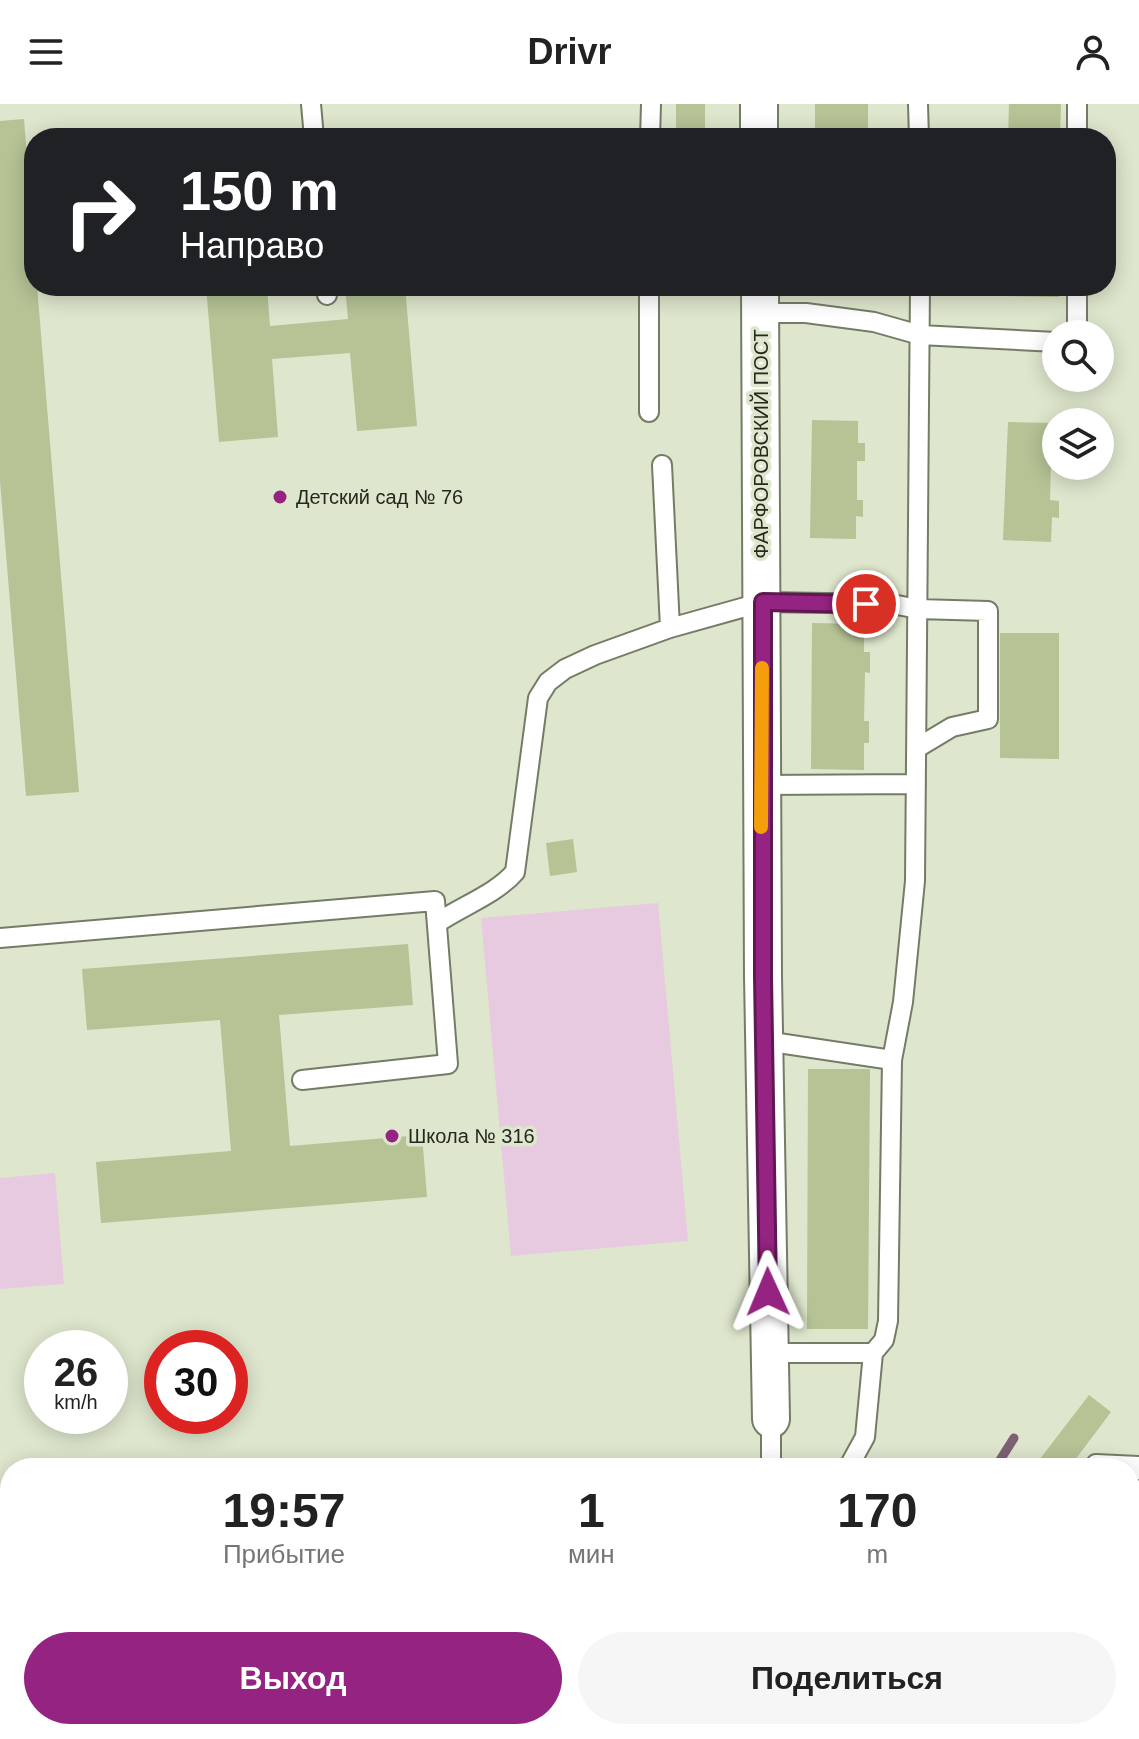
<!DOCTYPE html>
<html lang="ru">
<meta charset="utf-8">
<style>
:root{--surface:#fff;--page:#f6f6f6;--text:#222;--muted:#767676;--accent:#952381}
body{margin:0;font-family:Arial,sans-serif;background:var(--page);color:var(--text);height:100vh;display:flex;flex-direction:column;font-size:30px;white-space:nowrap}
*{box-sizing:border-box;margin:0}
p{font-size:26px;color:var(--muted)}
.icon{flex:none;width:44px;height:44px;fill:none;stroke:currentColor;stroke-width:2;stroke-linecap:round;stroke-linejoin:round}
.map{position:relative;flex:1;overflow:hidden}
.drawer{position:absolute;left:0px;top:1354px;width:1140px;height:282px;display:flex;flex-direction:column;background:var(--surface);border-radius:32px 32px 0 0;box-shadow:0 4px 20px #0003}
.drawer>*{flex:none}
.top-card{position:absolute;left:24px;top:24px;width:1092px;height:168px;border-radius:32px;box-shadow:0 4px 20px #0003;background:#202124;color:#fff;overflow:hidden}
.fabs{position:absolute;left:1042px;top:216px;display:grid;gap:16px}
.fabs a{display:grid;place-items:center;width:72px;height:72px;border-radius:50%;background:var(--surface);box-shadow:0 4px 20px #0003;font-size:40px}
.speed{position:absolute;left:24px;top:1226px;display:flex;gap:16px;font-size:40px;font-weight:700;text-align:center}
.speed>*{display:grid;place-content:center;width:104px;height:104px;border-radius:50%;background:var(--surface);box-shadow:0 4px 20px #0003;line-height:1}
.speed small{font-size:20px;font-weight:400}
.speed .limit{border:12px solid #d22;background:#fff;color:#111}
.pin{position:absolute;display:grid;place-items:center;width:68px;height:68px;color:#fff;margin:-34px;border:4px solid #fff;border-radius:50%;box-shadow:0 2px 8px #0007}
.me{position:absolute;width:88px;margin:-44px;rotate:359deg;stroke-linejoin:round;filter:drop-shadow(0 0 6px #0008)}
.turn{display:flex;align-items:center;gap:28px;height:168px;padding:0 24px;font-size:36px}
.turn .icon{width:104px;height:104px;stroke-width:2.5}
.turn b{display:block;font-size:56px;line-height:68px}
.eta{display:flex;justify-content:space-evenly;align-items:center;height:136px;text-align:center}
.eta b{font-size:48px;font-weight:700;line-height:56px}
.action{display:flex;gap:16px;margin-top:auto;padding:16px 24px}
.action a{flex:1;height:92px;border-radius:48px;background:var(--accent);color:#fff;font-size:32px;font-weight:700;line-height:92px;text-align:center}
.action a+a{background:var(--page);color:var(--text)}
header{display:flex;justify-content:space-between;align-items:center;height:104px;padding:0 24px;background:var(--surface);font-size:36px;font-weight:700}
.map>svg:first-child{display:block}
</style>
<header><svg class="icon" aria-label="menu" viewBox="0 0 24 24"><path d="M4 6h16M4 12h16M4 18h16"/></svg>Drivr<svg class="icon" aria-label="person" viewBox="0 0 24 24"><circle cx="12" cy="8" r="4"/><path d="M4 21q1-7 8-7t8 7"/></svg></header>
<div class="map">
<svg width="1139" height="1635" viewBox="0 0 1139 1635">
<rect width="100%" height="100%" fill="#dee6cd"/>
<!-- green -->
<path fill="#e7cadf" d="M658 799 688 1137 511 1152 481 814Z
M55 1069 64 1180 0 1185V1074Z"/>
<g fill="none" stroke-linecap="round" stroke-linejoin="round">
<!-- stream -->
<path stroke="#7c6172" stroke-width="9" d="M995 1364 1014 1334
M971 1635V1626"/>
</g>
<!-- building -->
<path fill="#b5c395" d="M676 0H705V34H676Z
M815 0H868V34H815Z
M1009 0H1061L1060 34H1008Z
M24 15 34 140V182H37L79 688 26 692 0 377V17Z
M206 182H267L270 222 348 215 345 182H405L417 322 357 327 350 249 272 255 278 333 219 338Z
M813 182H866V191L813 190Z
M1007 182H1059V193L1007 192Z
M812 316 858 317V339H865V357H857V396H863V413L856 412V435L810 434Z
M1008 318 1052 319V340L1056 341V358H1051L1050 396 1059 397V414L1052 413 1051 438 1003 436Z
M812 519 864 520V548H870V569L865 568 864 617H869V639H864V666L811 665Z
M1000 529H1059V655L1000 654Z
M573 735 577 768 550 772 546 739Z
M408 840 413 901 279 911 290 1042 422 1031 427 1093 101 1119 96 1058 231 1047 220 916 87 926 82 865Z
M808 965H870L868 1225H807Z
M1089 1291 1111 1308 1069 1364H1033Z
M0 1385H10V1414L0 1415Z
M1130 1499 1139 1635H1084L1083 1626H1130Z
M430 1626H496L497 1635H431Z
M997 1626H1025V1635H996Z"/>
<g fill="none" stroke-linecap="round" stroke-linejoin="round">
<defs>
<path id="service" d="M311 0 314 34
M918 0 919 34
M650 34 651 0
M1077 34V0
M326 182 327 191
M761 209H806L874 218 920 231 1056 238
M1077 230V182
M649 308V182
M662 361 670 524
M761 681 916 680
M437 819C462 802 496 790 515 768L538 594 548 578 565 565 595 551 670 524 763 498 892 500 918 505 988 507V615L952 623 917 644
M0 834 435 797 448 960 302 976
M765 937 892 956
M770 1249H873L884 1236 888 1217 892 956 903 898 915 777 920 182
M771 1364V1315
M848 1364 865 1333 873 1249
M1093 1364 1096 1360 1138 1362 1139 1366
M393 1626 394 1635
M568 1626 570 1635
M630 1626 631 1635
M262 1635 263 1632 312 1626
M838 1635 839 1626
M1056 1635V1626"/>
<path id="minor" d="M759 0V34
M760 182 763 872 771 1315"/>
</defs>
<!-- service casing -->
<use href="#service" stroke="#757c66" stroke-width="22"/>
<!-- minor casing -->
<use href="#minor" stroke="#757c66" stroke-width="40"/>
<!-- service -->
<use href="#service" stroke="#fff" stroke-width="18"/>
<!-- minor -->
<use href="#minor" stroke="#fff" stroke-width="36"/>
</g>
<g fill="none" stroke-linecap="round" stroke-linejoin="round">
<defs>
<path id="route" d="M768 1188 763 872V498L866 500"/>
</defs>
<!-- route casing -->
<use href="#route" stroke="#611754" stroke-width="20"/>
<!-- route -->
<use href="#route" stroke="#952381" stroke-width="14"/>
<!-- slow -->
<path stroke="#f59e0b" stroke-width="14" d="M761 723 762 564"/>
</g>
<!-- markers -->
<g fill="#952381" stroke="#dee6cd" stroke-width="3">
<circle cx="280" cy="393" r="8"/>
<circle cx="392" cy="1032" r="8"/>
</g>
<g text-anchor="middle" stroke-width="7" stroke-linejoin="round" paint-order="stroke">
<!-- street labels -->
<g font-size="20" fill="#25281f" stroke="#dee6cd">
<text transform="translate(761 340) rotate(-90)" y="7">ФАРФОРОВСКИЙ ПОСТ</text>
</g>
<!-- poi labels -->
<g font-size="20" fill="#25281f" stroke="#dee6cd" text-anchor="start">
<text x="296" y="400">Детский сад № 76</text>
<text x="408" y="1039">Школа № 316</text>
</g>
</g>
</svg>
<div class="fabs">
<a><svg class="icon" aria-label="search" viewBox="0 0 24 24"><circle cx="10" cy="10" r="6"/><path d="M15 15l6 6"/></svg></a>
<a><svg class="icon" aria-label="layers" viewBox="0 0 24 24"><path d="M12 4l9 5-9 5-9-5zM3 14l9 5 9-5"/></svg></a>
</div>
<div class="speed"><div>26<small>km/h</small></div><div class="limit">30</div></div>
<div class="pin" style="left:866px;top:500px;background:#d93025"><svg class="icon" aria-label="arrive" viewBox="0 0 24 24"><path d="M6 21V4h12l-3 4 3 4H6"/></svg></div>
<svg class="me" style="left:768px;top:1188px" viewBox="-20 -20 40 40"><path d="M0-17L14 15 0 8-14 15z" fill="#952381" stroke="#fff" stroke-width="4"/></svg>
<div class="top-card">
<div class="turn"><svg class="icon" aria-label="right" viewBox="0 0 24 24"><path d="M7 20v-9h11M14 6l5 5-5 5"/></svg><div><b>150 m</b>Направо</div></div>
</div>
<section class="drawer">
<div class="eta">
<div><b>19:57</b><p>Прибытие</p></div>
<div><b>1</b><p>мин</p></div>
<div><b>170</b><p>m</p></div>
</div>
<div class="action"><a>Выход</a><a>Поделиться</a></div>
</section>
</div>
